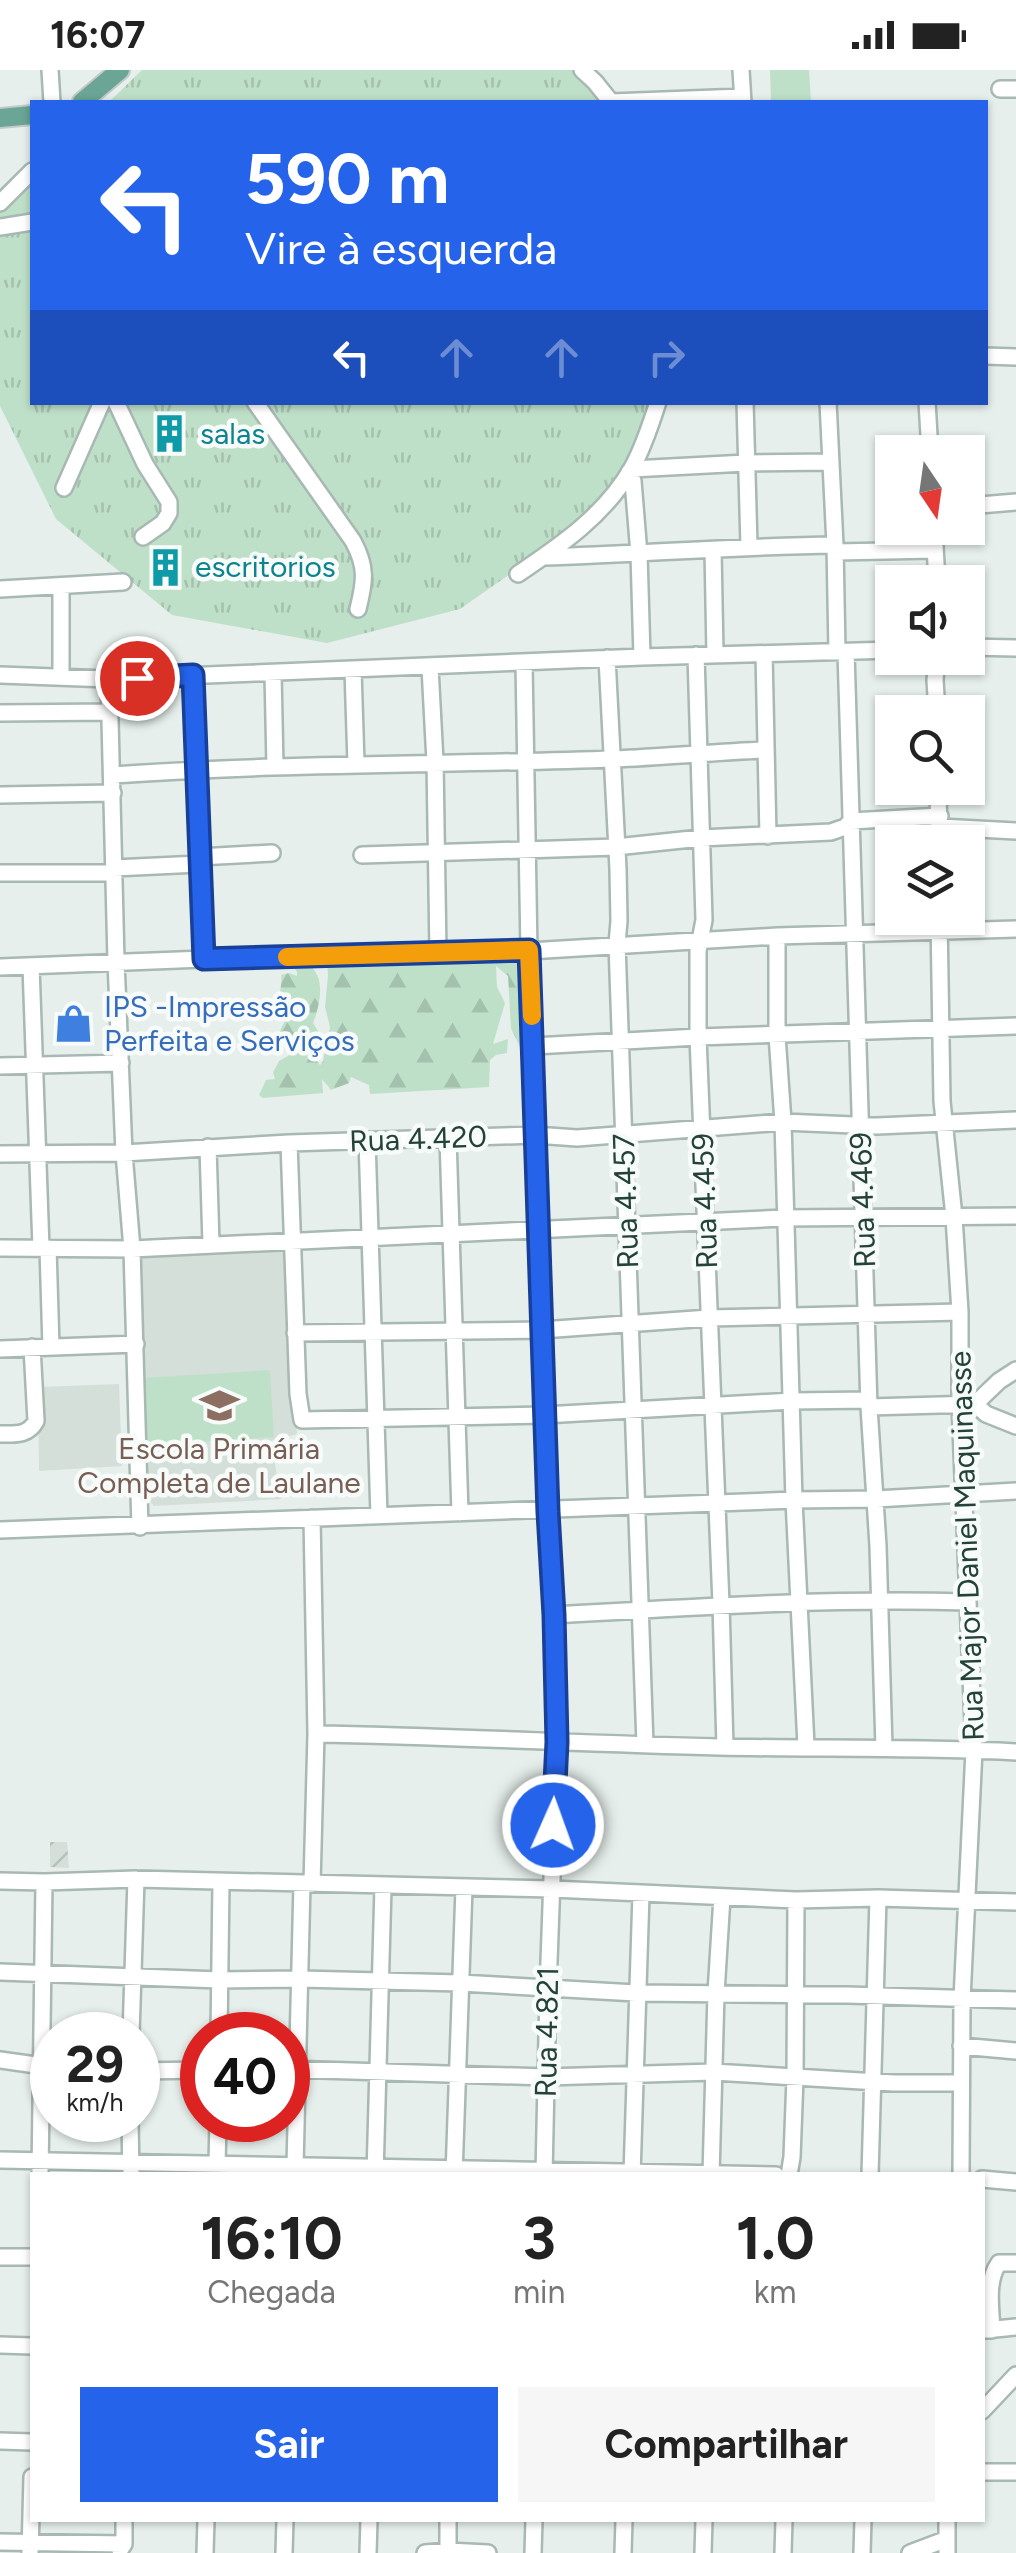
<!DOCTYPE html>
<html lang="pt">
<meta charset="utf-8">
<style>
:root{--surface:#fff;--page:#f6f6f6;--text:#222;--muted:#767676;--accent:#2563eb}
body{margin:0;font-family:Figtree,sans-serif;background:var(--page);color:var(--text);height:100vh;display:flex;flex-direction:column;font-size:38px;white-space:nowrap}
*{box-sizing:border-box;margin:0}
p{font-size:32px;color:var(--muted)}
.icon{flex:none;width:55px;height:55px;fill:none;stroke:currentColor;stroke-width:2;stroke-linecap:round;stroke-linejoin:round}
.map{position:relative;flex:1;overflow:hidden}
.details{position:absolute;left:30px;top:2102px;width:955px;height:350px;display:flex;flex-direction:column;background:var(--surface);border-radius:0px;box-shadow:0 2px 8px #0004}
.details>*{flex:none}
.top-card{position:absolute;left:30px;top:30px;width:958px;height:305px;border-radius:0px;box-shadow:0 2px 8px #0004;background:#2563eb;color:#fff;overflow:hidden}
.needle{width:65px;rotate:167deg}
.controls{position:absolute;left:875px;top:365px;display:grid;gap:20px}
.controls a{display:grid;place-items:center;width:110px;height:110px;border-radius:0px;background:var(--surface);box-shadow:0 2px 8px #0004;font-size:50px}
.speed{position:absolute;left:30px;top:1942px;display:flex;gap:20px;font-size:50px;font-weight:700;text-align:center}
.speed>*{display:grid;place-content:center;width:130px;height:130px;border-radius:50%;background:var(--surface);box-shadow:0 2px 8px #0004;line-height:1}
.speed small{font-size:25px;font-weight:400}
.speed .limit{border:15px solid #d22;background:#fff;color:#111}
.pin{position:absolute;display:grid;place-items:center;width:85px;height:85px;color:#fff;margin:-42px;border:5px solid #fff;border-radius:50%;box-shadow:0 2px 10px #0007}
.me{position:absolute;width:110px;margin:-55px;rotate:2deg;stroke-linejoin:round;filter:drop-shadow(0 0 8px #0008)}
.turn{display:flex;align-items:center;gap:35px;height:210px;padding:0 50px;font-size:45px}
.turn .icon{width:130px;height:130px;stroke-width:2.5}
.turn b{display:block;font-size:70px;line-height:85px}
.lanes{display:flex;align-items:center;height:95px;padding:0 50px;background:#0003;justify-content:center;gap:50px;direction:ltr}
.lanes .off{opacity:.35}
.eta{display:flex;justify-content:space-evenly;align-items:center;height:170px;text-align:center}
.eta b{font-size:60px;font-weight:700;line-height:70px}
.button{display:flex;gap:20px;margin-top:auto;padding:20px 50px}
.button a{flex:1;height:115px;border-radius:0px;background:var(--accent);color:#fff;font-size:40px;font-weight:700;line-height:115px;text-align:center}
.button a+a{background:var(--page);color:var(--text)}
.status{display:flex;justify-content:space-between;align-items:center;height:70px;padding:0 50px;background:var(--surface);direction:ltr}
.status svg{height:28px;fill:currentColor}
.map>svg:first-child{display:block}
</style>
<div class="status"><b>16:07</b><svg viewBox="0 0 49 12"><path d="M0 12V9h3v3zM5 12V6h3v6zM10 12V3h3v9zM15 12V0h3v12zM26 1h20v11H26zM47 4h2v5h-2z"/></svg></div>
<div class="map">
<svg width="1016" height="2483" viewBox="0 0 1016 2483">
<defs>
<pattern id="industrial-furrows" width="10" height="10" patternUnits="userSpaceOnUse" patternTransform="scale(2.5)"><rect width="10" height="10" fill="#d4dfda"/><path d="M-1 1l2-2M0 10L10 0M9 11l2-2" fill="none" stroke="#b6c1bc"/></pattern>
<pattern id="grass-tufts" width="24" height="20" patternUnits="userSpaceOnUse" patternTransform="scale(2.5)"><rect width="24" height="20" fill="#bfe0c8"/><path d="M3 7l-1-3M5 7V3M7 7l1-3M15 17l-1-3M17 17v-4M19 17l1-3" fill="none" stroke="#a4c1ad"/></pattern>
<pattern id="forest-firs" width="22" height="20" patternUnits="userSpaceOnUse" patternTransform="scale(2.5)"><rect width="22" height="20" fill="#bfe0c8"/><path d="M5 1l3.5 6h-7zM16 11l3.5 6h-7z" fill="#a4c1ad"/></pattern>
</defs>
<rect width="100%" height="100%" fill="#e6efeb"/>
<!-- built -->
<path fill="#d4dfda" d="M289 1179 297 1364 271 1371 281 1429 154 1436 144 1425 139 1185Z
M119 1314 122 1396 39 1401 38 1317Z"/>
<!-- industrial -->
<path fill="url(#industrial-furrows)" d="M50 1772H67L69 1798 50 1797Z"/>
<!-- grass -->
<path fill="url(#grass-tufts)" d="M142 0H575L602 32H109Z
M32 108V332L656 333 643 373 604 438 460 539 327 573 172 545 56 449 0 336V140Z"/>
<!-- forest -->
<path fill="url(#forest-firs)" d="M529 883 526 990 511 958 508 906 496 896 497 917 505 933 493 974 508 969 507 983 496 985 490 990 489 1017 370 1024 369 1015 351 1007 349 1013 331 1020 322 1009 323 1023 263 1028 259 1025 266 1010 275 1009 273 1002 279 991 288 986 290 979 277 969C281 956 288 949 289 935L281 930C278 921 283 915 281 905L289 903 297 906V902L293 896 300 891C327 898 322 931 313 953L318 961 315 988 320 995 323 991 330 957 325 937 328 906 327 890Z"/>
<!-- park -->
<path fill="#bfe0c8" d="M770 0H809L811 32H771Z
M270 1300 274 1367 147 1375 143 1308Z"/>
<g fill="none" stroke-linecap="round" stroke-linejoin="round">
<defs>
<path id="minor" d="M50 0 52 32
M582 0 595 12 611 32
M741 0 743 32
M1000 19H1016
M611 32 742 27
M0 133 32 101
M0 157 32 152
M985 286 1016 287
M116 332 145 394 169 432V443L163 453 143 467
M255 332 353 471C367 497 365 511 358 539
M745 332 749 476
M828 332 835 475 837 582
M927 332 930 382
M632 399 746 393 831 392
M629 402 633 411 639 484 642 587
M64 418 102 332
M968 436 1016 432
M934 458 937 512
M713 480 715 585
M836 482 935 480
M544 487C641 484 738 476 835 475
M518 504C561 475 605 445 632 398 643 378 651 354 658 332
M61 516V606
M0 519 123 512
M968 577 1016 578
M846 582 869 1337 878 1476 884 1678
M764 584 768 766
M696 585 704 850 698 881V967L721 1534 725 1677
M607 588 618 799 619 851 617 874 645 1675
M524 593 529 881 547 1441 554 1545 557 1672 548 1919 544 2105
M430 597 435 692 438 883
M353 600 356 694
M273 603 275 697
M0 605 109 609 642 587 892 580
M193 605 204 889
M109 609 116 891 124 1083 132 1179 140 1457
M937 642 935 610 937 588
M0 643 111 642
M113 705C280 693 447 695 614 689 664 687 715 682 765 680
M938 718 939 772
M0 725 113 723
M940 757 1016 761
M362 785 616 777 701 768 831 762 845 757 851 751 940 746
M199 787 272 783
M114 798 199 794
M0 803H114
M939 848 942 1031 954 1147 960 1242V1333L974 1680 962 1929 961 2105
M777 866V965L783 1052 794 1430 806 1676
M31 896 41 1178
M0 897 204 889 529 881 777 866 1016 859
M534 976 698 967 1016 956
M0 996 121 993
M448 1068 460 1443
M367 1070 379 1445
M289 1073 298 1324 302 1350 544 1345 792 1331 869 1330
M208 1077 211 1174
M0 1084 124 1083 289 1073 535 1065 577 1068 783 1052 877 1056 1016 1050
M0 1178 132 1179 784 1148 1016 1146
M48 1178 51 1277
M295 1263 542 1260 709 1248 960 1242
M0 1279 136 1274
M975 1334 986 1344 1016 1356
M869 1337 975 1334 999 1311 1016 1300
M0 1364C15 1364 28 1366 36 1351L32 1277
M0 1460 794 1430 876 1429 1016 1421
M554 1545C692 1537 830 1528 968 1532
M316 1664C451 1666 585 1674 719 1677 818 1679 917 1677 1016 1682
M0 1811 44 1812 136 1809 552 1819 796 1830 878 1828 1016 1832
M312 1814 316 1664 312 1448
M0 1902 220 1910 301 1909 460 1913 636 1923 847 1925 1016 1930
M131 1965 136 1809
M219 1965 221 1812
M961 1976 1016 1981
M0 1990 50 1997
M288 1999 546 2007 713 2002 894 2013H961
M138 2001 202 2000
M130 2050 131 2105
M0 2090 776 2105
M217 2095 218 2050
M295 2096 302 1814
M40 2105 44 1812
M375 2105 383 1817
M454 2105 464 1818
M632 2105 641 1824
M711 2105 716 1923 722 1827
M789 2105 792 2087 795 2008 796 1830
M870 2105 878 1828
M982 2109 1016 2112
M0 2187H32
M985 2260 1016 2257
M992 2260C991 2238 986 2211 999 2193H1016
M0 2275 32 2276
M982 2341 1016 2305
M0 2371 32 2372
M982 2402H1016
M0 2472 124 2474
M120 2480 124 2474V2450
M30 2483 32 2407
M205 2483 206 2450
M284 2483 285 2450
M368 2483 369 2450
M425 2483 448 2481 488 2483
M448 2483V2450
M533 2483 534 2450
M623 2483 624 2450
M703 2483 704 2450
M783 2483 784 2450
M862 2483 863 2450
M910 2483 947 2469
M947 2483V2450"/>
<path id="major" d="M82 32 120 0
M0 48 32 45"/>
</defs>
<!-- minor casing -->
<use href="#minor" stroke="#a8b8b2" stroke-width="20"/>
<!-- major casing -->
<use href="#major" stroke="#c2cac8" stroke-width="22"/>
<!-- minor -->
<use href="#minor" stroke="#fff" stroke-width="15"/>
<!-- major -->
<use href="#major" stroke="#6aa596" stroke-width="18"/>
</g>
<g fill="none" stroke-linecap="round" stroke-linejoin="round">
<defs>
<path id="route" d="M137 608 193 605 204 889 529 880 548 1442 554 1545 557 1672 553 1755"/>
</defs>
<!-- route casing -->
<use href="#route" stroke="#184099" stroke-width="25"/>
<!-- route -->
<use href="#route" stroke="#2563eb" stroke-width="18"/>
<!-- slow -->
<path stroke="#f59e0b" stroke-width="18" d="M287 887 529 880 532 946"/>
</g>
<!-- icons -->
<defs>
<symbol id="building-bare" viewBox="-9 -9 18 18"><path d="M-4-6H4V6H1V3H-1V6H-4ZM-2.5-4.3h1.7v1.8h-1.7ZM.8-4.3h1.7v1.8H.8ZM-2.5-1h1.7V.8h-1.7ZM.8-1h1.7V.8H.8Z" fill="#0f9aa8" stroke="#f7fbf9" stroke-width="2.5" paint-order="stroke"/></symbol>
<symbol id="shop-bare" viewBox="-9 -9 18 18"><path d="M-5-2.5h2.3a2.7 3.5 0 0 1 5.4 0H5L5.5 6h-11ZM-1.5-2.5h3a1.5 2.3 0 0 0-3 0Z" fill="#3f7fe0" stroke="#f7fbf9" stroke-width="2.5" paint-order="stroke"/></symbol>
<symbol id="school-bare" viewBox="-9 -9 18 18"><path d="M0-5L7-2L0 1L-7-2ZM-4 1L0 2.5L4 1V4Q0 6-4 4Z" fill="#8d6e63" stroke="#f7fbf9" stroke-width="2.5" paint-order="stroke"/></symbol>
</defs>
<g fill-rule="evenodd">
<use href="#building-bare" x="142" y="336" width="55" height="55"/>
<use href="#building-bare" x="138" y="470" width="55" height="55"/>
<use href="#shop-bare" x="46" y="926" width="55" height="55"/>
<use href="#school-bare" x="192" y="1308" width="55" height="55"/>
</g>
<g text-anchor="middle" stroke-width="9" stroke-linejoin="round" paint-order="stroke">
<!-- culture labels -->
<g font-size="30" fill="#0d838f" stroke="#f7fbf9" text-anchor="start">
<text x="200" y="374">salas</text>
<text x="195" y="507">escritorios</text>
</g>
<!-- shop labels -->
<g font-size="30" fill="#366cbe" stroke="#f7fbf9" text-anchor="start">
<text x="104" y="947">IPS -Impressão<tspan x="104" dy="34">Perfeita e Serviços</tspan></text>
</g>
<!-- street labels -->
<g font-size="30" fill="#24423a" stroke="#f7fbf9">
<text transform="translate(418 1069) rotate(-2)" y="10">Rua 4.420</text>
<text transform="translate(863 1130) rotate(-92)" y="10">Rua 4.469</text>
<text transform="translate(626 1131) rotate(-92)" y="10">Rua 4.457</text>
<text transform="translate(705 1131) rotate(-92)" y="10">Rua 4.459</text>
<text transform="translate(967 1476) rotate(-92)" y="10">Rua Major Daniel Maquinasse</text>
<text transform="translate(547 1962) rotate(-89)" y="10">Rua 4.821</text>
</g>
<!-- education labels -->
<g font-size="30" fill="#785e54" stroke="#f7fbf9">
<text x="219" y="1389">Escola Primária<tspan x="219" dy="34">Completa de Laulane</tspan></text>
</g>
</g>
</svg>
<div class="controls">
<a><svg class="needle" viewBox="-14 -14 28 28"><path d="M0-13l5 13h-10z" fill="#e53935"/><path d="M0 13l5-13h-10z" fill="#767676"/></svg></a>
<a><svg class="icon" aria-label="sound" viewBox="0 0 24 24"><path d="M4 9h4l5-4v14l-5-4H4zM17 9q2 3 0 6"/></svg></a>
<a><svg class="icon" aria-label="search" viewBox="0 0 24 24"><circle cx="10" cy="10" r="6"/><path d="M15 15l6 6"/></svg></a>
<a><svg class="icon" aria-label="layers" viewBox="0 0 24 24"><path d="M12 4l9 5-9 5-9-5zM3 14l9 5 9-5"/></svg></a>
</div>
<div class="speed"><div>29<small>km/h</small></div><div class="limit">40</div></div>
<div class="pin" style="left:137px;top:608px;background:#d93025"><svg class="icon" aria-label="arrive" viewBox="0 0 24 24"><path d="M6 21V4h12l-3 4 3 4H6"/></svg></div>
<svg class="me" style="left:553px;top:1755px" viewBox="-20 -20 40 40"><circle r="17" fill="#2563eb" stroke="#fff" stroke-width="3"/><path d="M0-11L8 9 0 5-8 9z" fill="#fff"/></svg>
<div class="top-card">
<div class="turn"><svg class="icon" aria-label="left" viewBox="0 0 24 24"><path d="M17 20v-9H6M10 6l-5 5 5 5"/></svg><div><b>590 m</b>Vire à esquerda</div></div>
<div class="lanes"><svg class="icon" aria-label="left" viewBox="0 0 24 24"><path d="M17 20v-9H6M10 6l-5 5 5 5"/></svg><svg class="icon off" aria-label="ahead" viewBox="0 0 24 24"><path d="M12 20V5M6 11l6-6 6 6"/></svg><svg class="icon off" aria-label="ahead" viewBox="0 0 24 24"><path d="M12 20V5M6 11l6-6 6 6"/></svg><svg class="icon off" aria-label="right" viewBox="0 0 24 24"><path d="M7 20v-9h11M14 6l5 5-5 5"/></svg></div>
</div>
<section class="details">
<div class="eta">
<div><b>16:10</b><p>Chegada</p></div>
<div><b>3</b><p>min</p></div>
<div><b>1.0</b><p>km</p></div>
</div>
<div class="button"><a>Sair</a><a>Compartilhar</a></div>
</section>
</div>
